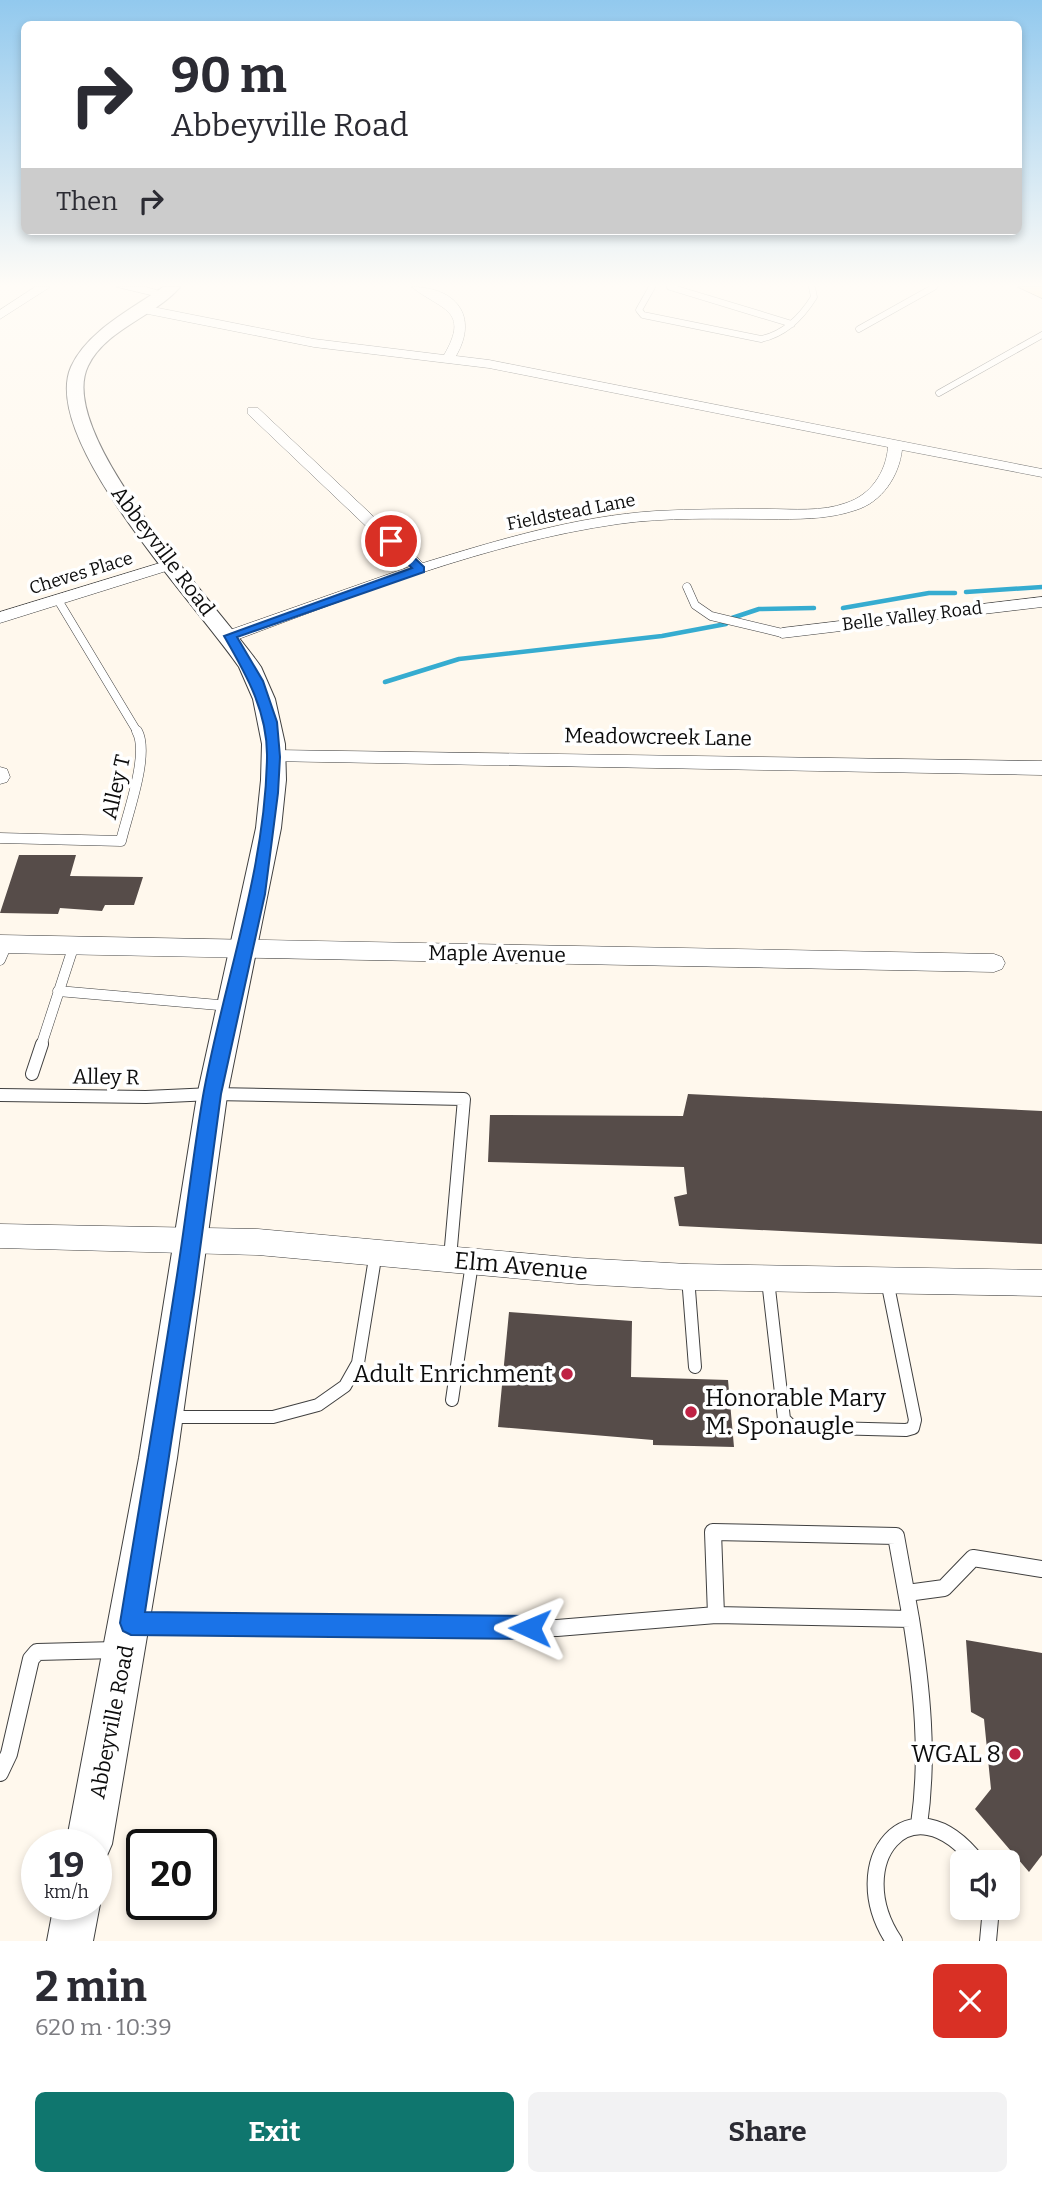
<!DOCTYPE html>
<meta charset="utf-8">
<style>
:root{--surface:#fff;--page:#f2f2f3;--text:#2b2b33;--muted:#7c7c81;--accent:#0f766e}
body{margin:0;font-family:Bitter,serif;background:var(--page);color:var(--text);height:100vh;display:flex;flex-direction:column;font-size:26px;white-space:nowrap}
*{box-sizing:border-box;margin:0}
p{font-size:23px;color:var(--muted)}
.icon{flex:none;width:38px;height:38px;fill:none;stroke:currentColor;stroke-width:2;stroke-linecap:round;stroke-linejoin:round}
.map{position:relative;height:1941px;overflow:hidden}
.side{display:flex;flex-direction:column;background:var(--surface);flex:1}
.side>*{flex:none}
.guide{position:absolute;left:21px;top:21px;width:1001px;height:214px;border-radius:10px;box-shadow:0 4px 10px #0003;background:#fff;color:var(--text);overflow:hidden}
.tools{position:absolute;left:950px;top:1850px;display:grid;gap:14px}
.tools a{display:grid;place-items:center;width:70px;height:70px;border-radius:10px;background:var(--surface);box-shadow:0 4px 10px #0003;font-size:35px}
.speed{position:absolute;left:21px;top:1829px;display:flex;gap:14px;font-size:35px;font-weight:700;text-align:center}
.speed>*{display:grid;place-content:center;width:91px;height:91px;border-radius:50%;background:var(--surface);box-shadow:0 4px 10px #0003;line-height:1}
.speed small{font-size:18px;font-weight:400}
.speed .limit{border:4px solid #111;border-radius:10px;background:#fff;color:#111}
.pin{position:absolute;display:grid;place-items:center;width:60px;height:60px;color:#fff;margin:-30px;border:4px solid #fff;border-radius:50%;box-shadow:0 2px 7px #0007}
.me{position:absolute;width:77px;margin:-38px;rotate:271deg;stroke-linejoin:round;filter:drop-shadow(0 0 5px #0008)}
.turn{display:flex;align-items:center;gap:24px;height:147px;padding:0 35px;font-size:32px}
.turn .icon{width:91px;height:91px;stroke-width:2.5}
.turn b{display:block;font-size:49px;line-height:60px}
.then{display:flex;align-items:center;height:66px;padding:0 35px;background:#0003;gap:14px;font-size:26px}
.round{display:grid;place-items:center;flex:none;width:74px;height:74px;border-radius:10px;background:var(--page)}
.head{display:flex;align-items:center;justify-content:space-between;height:119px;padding:0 35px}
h1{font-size:42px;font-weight:700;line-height:52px}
.action{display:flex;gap:14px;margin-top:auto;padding:14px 35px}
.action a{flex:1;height:80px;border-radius:10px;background:var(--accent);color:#fff;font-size:28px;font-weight:700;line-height:80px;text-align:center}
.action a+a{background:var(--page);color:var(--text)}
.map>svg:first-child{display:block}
</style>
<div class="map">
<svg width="1042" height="1941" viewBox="0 0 1042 1941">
<rect width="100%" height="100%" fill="#fff8ed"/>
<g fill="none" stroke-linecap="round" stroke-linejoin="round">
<!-- stream -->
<path stroke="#36acd0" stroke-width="4.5" d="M966 592 1042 587
M843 608 929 593H955
M732 618 759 609 814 608
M385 682 459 659 662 636 726 624"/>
</g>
<!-- building -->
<path fill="#564c49" d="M19 855H76L70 876 143 877 134 905H105L102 911 60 908 58 914 0 913Z
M688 1094 1042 1111V1244L679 1226 674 1197 687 1194 684 1167 488 1162 490 1115 683 1116Z
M509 1312 632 1321 631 1377 728 1380 734 1447 653 1445V1440L498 1427Z
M966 1640 1042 1653V1855L1029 1872 975 1809 991 1789 984 1719 971 1712Z"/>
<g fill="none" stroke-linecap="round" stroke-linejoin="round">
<defs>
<path id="service-far4" d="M652 287 639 310 643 315 761 339C785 334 801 318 814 297L812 287
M670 287 792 324
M859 329 934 287
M939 393 1042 335"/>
<path id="service-far3" d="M687 587 695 605 711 616 782 633
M58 600 138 733"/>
<path id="service-far2" d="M0 838 121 841C127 815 150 754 137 731
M0 960 7 944
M58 991 230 1006
M41 1046 74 945"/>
<path id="service-far1" d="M32 1074 42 1044
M0 1095 146 1097 212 1094 464 1099 450 1258
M688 1277 695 1367
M768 1280 784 1419 792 1427 906 1430 913 1428 915 1420 887 1281
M452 1400 472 1263
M169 1417H273L318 1405 345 1386 358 1363 376 1252"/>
<path id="service" d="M713 1532 896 1536 911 1619 716 1615Z
M907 1593 944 1588 973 1558 1042 1569
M911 1619C922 1688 929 1756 919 1825
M135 1623 557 1628 716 1615
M0 1773 9 1754 31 1659 37 1652 116 1650
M894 1941C842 1863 910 1776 977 1862
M988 1941 991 1908"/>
<path id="minor" d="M35 287H50L0 319V310Z
M117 287H146L170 294 164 298Z
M412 287C456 287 479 316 456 356L489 360 1042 469V477L902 450C899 476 882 502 856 510 827 520 797 519 767 519 717 519 667 517 618 524 486 543 360 594 236 640H224L221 636 224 632 409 567 248 414V408H258L423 563C498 540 577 516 656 511 693 509 730 509 767 509 793 509 822 512 846 503 871 495 886 472 888 447L489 368 314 347 143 313 137 309 143 305 314 339 444 355C471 309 440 310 412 287Z
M173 559 179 561 181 564 179 567 0 623V612Z
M1042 597V607L782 638 773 633 782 628Z
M274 750 1042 761V775L267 761 264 756 267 751Z
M0 767 7 769 10 777 7 782 0 784Z
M0 935 994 954 1002 957 1005 963 1002 969 994 972 0 953Z
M0 1224 258 1229 578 1258 688 1264 1042 1270V1296L688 1290 578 1284 258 1255 0 1248Z"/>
<path id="tertiary" d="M163 287H180C154 317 106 329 88 366 54 436 221 608 261 667L275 699 285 744 286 780 281 828 227 1096 177 1458 112 1844 105 1860 96 1864V1844H66L139 1458 197 1096 256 828 261 780 262 744 253 699 239 667C198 606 39 440 71 367 87 331 132 309 163 287Z
M96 1895 100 1904 93 1941H47L54 1904H96Z"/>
<path id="secondary" d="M1018 287H1042V298Z"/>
</defs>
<!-- service-far4 casing -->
<use href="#service-far4" stroke="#404040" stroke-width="7"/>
<!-- service-far3 casing -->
<use href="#service-far3" stroke="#404040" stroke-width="9"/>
<!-- service-far2 casing -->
<use href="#service-far2" stroke="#404040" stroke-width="11"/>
<!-- service-far1 casing -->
<use href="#service-far1" stroke="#404040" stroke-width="14"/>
<!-- service casing -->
<use href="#service" stroke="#404040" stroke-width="18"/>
<!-- minor casing -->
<use href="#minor" stroke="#404040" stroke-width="1"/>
<!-- tertiary casing -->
<use href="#tertiary" stroke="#404040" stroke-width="2"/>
<!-- secondary casing -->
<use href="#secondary" stroke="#2f2f2f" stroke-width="1"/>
<!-- service-far4 -->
<use href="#service-far4" stroke="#fff" stroke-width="6"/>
<!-- service-far3 -->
<use href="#service-far3" stroke="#fff" stroke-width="8"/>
<!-- service-far2 -->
<use href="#service-far2" stroke="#fff" stroke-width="10"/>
<!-- service-far1 -->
<use href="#service-far1" stroke="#fff" stroke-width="12"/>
<!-- service -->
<use href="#service" stroke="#fff" stroke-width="16"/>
<!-- minor -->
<use href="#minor" fill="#fff" fill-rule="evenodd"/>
<!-- tertiary -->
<use href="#tertiary" fill="#fff" fill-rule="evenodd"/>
<!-- secondary -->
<use href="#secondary" fill="#ffe7a8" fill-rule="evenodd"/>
</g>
<!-- sky -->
<linearGradient id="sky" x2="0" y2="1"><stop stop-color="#92c9ee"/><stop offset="0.51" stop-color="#fffcf7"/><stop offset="1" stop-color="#fffcf7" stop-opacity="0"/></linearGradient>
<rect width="1042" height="559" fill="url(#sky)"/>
<!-- route -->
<path fill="#1a73e8" stroke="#114b97" stroke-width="2" d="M387 539H395L424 567V572L237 637 263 681 277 722 280 757 278 793 265 894 221 1094 194 1294 145 1612 530 1616 539 1620 542 1628 539 1636 530 1639 131 1635 123 1631 120 1623C138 1513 157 1404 174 1294 185 1228 192 1161 203 1096 223 983 265 873 267 758 268 712 246 674 224 636L412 568 387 544Z"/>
<!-- markers -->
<g fill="#bf2244" stroke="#fff" stroke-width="2.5">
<circle cx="567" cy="1374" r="7"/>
<circle cx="691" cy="1412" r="7"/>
<circle cx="1015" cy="1754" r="7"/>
</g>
<g text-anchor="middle" stroke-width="7" stroke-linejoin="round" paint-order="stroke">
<!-- far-street labels -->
<g font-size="18" fill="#0d0d0d" stroke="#fff">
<text transform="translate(571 512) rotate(-11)" y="6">Fieldstead Lane</text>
<text transform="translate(81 573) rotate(-17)" y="6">Cheves Place</text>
<text transform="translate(912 616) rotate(-7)" y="6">Belle Valley Road</text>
</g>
<!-- street labels -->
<g font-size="21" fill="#0d0d0d" stroke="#fff">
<text transform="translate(163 551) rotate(53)" y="7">Abbeyville Road</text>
<text transform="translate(658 737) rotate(1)" y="7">Meadowcreek Lane</text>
<text transform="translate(116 787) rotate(-77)" y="7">Alley T</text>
<text transform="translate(497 954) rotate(1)" y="7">Maple Avenue</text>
<text transform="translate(106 1077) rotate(1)" y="7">Alley R</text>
<text transform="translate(112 1722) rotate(-79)" y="7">Abbeyville Road</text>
</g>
<!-- near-street labels -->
<g font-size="24" fill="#0d0d0d" stroke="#fff">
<text transform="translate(521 1266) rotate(5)" y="8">Elm Avenue</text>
</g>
<!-- near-poi labels -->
<g font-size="24" fill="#0d0d0d" stroke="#fff" text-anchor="end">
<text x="553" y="1382">Adult Enrichment</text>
<text x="705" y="1406" text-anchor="start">Honorable Mary<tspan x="705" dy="28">M. Sponaugle</tspan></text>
<text x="1001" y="1762">WGAL 8</text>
</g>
</g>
</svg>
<div class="tools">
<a><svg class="icon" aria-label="sound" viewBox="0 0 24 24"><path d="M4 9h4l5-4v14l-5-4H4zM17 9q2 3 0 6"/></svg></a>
</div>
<div class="speed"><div>19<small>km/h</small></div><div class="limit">20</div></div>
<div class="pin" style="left:391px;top:541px;background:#d93025"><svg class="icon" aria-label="arrive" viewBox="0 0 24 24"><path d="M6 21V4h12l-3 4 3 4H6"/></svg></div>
<svg class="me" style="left:530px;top:1628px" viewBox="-20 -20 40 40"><path d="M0-17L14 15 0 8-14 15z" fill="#1a73e8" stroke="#fff" stroke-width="4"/></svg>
<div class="guide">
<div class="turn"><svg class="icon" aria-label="right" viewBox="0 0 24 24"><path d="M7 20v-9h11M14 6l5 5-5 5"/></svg><div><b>90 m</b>Abbeyville Road</div></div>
<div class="then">Then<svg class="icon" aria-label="right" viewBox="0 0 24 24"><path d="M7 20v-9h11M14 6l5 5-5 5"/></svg></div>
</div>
</div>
<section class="side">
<div class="head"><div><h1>2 min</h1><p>620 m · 10:39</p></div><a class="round" style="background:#d93025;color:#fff"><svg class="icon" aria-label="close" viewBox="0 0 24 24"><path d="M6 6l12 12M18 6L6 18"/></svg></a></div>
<div class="action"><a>Exit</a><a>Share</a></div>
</section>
